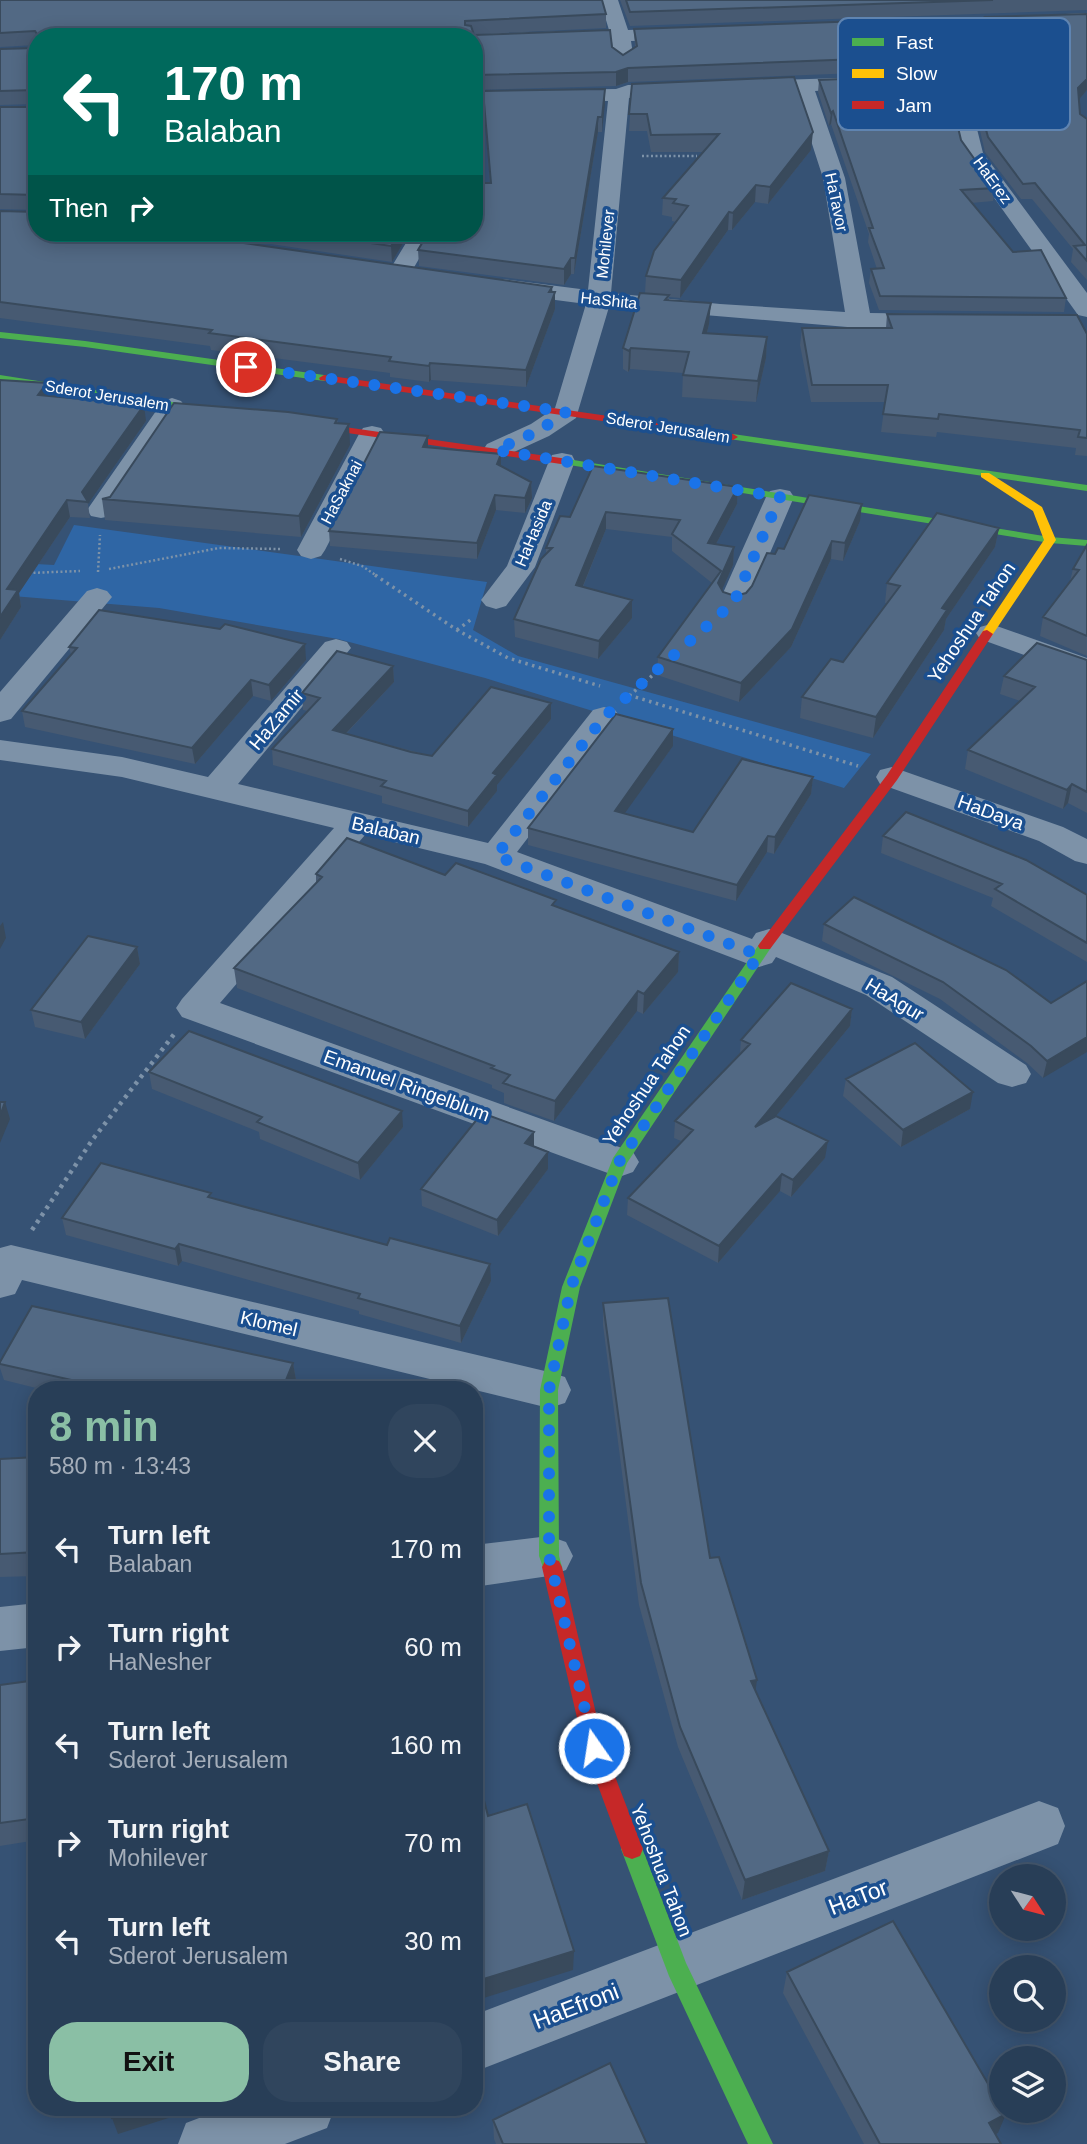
<!DOCTYPE html>
<meta charset="utf-8">
<style>
:root{--surface:#283e57;--page:#30455d;--text:#f1f3f6;--muted:#a5aeba;--line:#44576d;--accent:#8abfa5}
body{margin:0;font-family:Arial,sans-serif;background:var(--page);color:var(--text);height:100vh;display:flex;flex-direction:column;font-size:26px;white-space:nowrap}
*{box-sizing:border-box;margin:0}
p{font-size:23px;color:var(--muted)}
.icon{flex:none;width:38px;height:38px;fill:none;stroke:currentColor;stroke-width:2;stroke-linecap:round;stroke-linejoin:round}
.map{position:relative;flex:1;overflow:hidden}
.side{position:absolute;left:28px;top:1381px;width:455px;height:735px;display:flex;flex-direction:column;background:var(--surface);border-radius:28px;box-shadow:0 4px 18px #0003,0 0 0 2px var(--line)}
.side>*{flex:none}
.hud{position:absolute;left:28px;top:28px;width:455px;height:214px;border-radius:28px;box-shadow:0 4px 18px #0003,0 0 0 2px var(--line);background:#00695c;color:#fff;overflow:hidden}
.needle{width:46px;rotate:126deg}
.buttons{position:absolute;left:989px;top:1864px;display:grid;gap:14px}
.buttons a{display:grid;place-items:center;width:77px;height:77px;border-radius:50%;background:var(--surface);box-shadow:0 4px 18px #0003,0 0 0 2px var(--line);font-size:35px}
.pin{position:absolute;display:grid;place-items:center;width:60px;height:60px;color:#fff;margin:-30px;border:4px solid #fff;border-radius:50%;box-shadow:0 2px 7px #0007}
.me{position:absolute;width:77px;margin:-38px;rotate:347deg;stroke-linejoin:round;filter:drop-shadow(0 0 5px #0008)}
.turn{display:flex;align-items:center;gap:24px;height:147px;padding:0 21px;font-size:32px}
.turn .icon{width:91px;height:91px;stroke-width:2.5}
.turn b{display:block;font-size:49px;line-height:60px}
.then{display:flex;align-items:center;height:66px;padding:0 21px;background:#0003;gap:14px;font-size:26px}
.round{display:grid;place-items:center;flex:none;width:74px;height:74px;border-radius:28px;background:var(--page)}
.headline{display:flex;align-items:center;justify-content:space-between;height:119px;padding:0 21px}
h1{font-size:42px;font-weight:700;line-height:52px;color:var(--accent)}
.primary-button{display:flex;gap:14px;margin-top:auto;padding:14px 21px}
.primary-button a{flex:1;height:80px;border-radius:28px;background:var(--accent);color:#111;font-size:28px;font-weight:700;line-height:80px;text-align:center}
.primary-button a+a{background:var(--page);color:var(--text)}
ul{padding:0;list-style:none}
li{display:flex;align-items:center;gap:21px;height:98px;padding:0 21px}
li div{flex:1}
li b{display:block;font-size:26px}
li em{font-style:normal}
.map>svg:first-child{display:block}
</style>
<div class="map">
<svg width="1087" height="2144" viewBox="0 0 1087 2144">
<rect width="100%" height="100%" fill="#365274"/>
<!-- green -->
<path fill="#2f66a5" d="M74 525 487 582 473 630 518 656 871 754 844 788 485 678 338 639 159 608 0 595V562L54 565Z"/>
<g fill="none" stroke-linecap="round" stroke-linejoin="round">
<!-- path-far2 -->
<path stroke="#7d92a8" stroke-width="2.5" stroke-dasharray="2 2.5" stroke-linecap="butt" d="M642 156H697
M340 559 362 566 377 576
M109 569 219 548 280 549
M98 572 100 535
M29 573 80 571"/>
<!-- path-far1 -->
<path stroke="#7d92a8" stroke-width="3.5" stroke-dasharray="2.5 4.5" stroke-linecap="butt" d="M375 575 457 630 508 658 600 686
M457 630 473 618
M629 695 858 766
M629 696 662 667"/>
<!-- path -->
<path stroke="#7d92a8" stroke-width="4.5" stroke-dasharray="3.5 5" stroke-linecap="butt" d="M32 1230 93 1139 175 1033"/>
<!-- street -->
<path fill="#7d92a8" fill-rule="evenodd" d="M600 0H618L628 30 686 28 695 34 686 40 631 41 634 61 624 67 614 61 612 42 474 46V37H467L474 34 609 30Z
M1087 13V25L980 29 988 41 952 78 967 89 983 153 1087 293V317L1078 315 962 153 948 92 930 79 969 40C949 20 914 43 901 27L910 21Z
M872 77 879 79 882 83 879 87 815 91 845 178 870 313 938 314 947 316 950 321 947 326 859 328 609 307 576 418 549 436 505 456 496 458 487 456 483 450 487 444 531 424 555 408 586 304 503 293 495 291 491 286 495 281 503 279 588 290 608 101 474 103V91L616 89 628 85H690L693 89 690 93 683 95 629 98 611 293 720 304 845 312 823 178 795 91 746 93 739 91 736 87 739 83 746 81Z
M412 233H434L409 276H393L389 271Z
M172 398 181 401 185 406 115 510 111 516 101 518 91 516 87 510 163 401Z
M372 426 381 428 385 434 325 550 321 556 311 559 301 556 297 550 359 434 363 428Z
M562 453 572 455 575 461 535 567 506 606 496 609 486 606 481 600 507 566 549 461 552 455Z
M780 489 790 491 794 497 749 602 744 608 734 611 724 608 719 602 766 497 770 491Z
M97 588 107 591 112 597 107 603 11 719 0 722V692L87 591Z
M991 624 1087 658V678L980 639 976 633 980 627Z
M336 639 347 642 351 648 238 784 488 843 593 710 604 707 615 710 620 717 615 724 517 852 752 939 756 933 769 929 782 933 892 977 1026 1065 1031 1074 1026 1083 1012 1087 998 1083 866 995 776 957 772 963 759 967 746 963 485 864 365 835 220 1003 633 1152 639 1162 633 1172 619 1177 605 1172 182 1017 176 1008 182 999 334 828 122 777 0 760V740L122 757 208 777 325 642Z
M892 767 1063 827 1087 839V864L1075 861 1039 841 880 784 876 777 880 770Z
M11 1245 549 1372 565 1377 571 1390 565 1403 549 1408 22 1280 15 1294 0 1298V1248Z
M549 1536 566 1542 573 1556 566 1570 549 1576 474 1587V1545Z
M37 1603V1647L0 1651V1607Z
M1039 1801 1058 1808 1065 1826 1058 1844 474 2072V2015Z
M228 2107H335L327 2128 285 2144H178L186 2123Z"/>
<!-- fast -->
<path fill="#4caf50" fill-rule="evenodd" d="M0 332 85 341 324 375 329 378 324 381 85 347 0 338Z
M0 375 223 410 228 413 223 416 0 381Z
M733 434 1087 485V491L729 439V435Z
M561 458 1050 537 1087 540V546L1050 543 557 463V459Z
M765 941 772 946 627 1163 580 1287 558 1390 559 1556 562 1567 559 1573 552 1575 545 1573 539 1556 540 1390 562 1287 613 1158 760 943Z
M632 1839 640 1842 686 1963 773 2144H748L669 1976 621 1849 624 1842Z"/>
<!-- slow -->
<path fill="#ffc107" fill-rule="evenodd" d="M981 473H989L1042 507 1056 540 991 637 987 638 981 634 1044 540 1033 511 981 477Z"/>
<!-- jam -->
<path fill="#c62828" fill-rule="evenodd" d="M324 375 733 434 738 437 733 440 320 380 319 378Z
M296 420 561 458 567 461 561 464 292 425V421Z
M987 630 993 634 897 780 770 949H760L758 946 760 943 887 775 983 631Z
M552 1559 559 1561 562 1567 604 1748 643 1849 640 1856 632 1859 624 1856 584 1748 542 1567 545 1561Z"/>
</g>
<!-- wall -->
<path fill="#475a72" d="M0 0 606 14V28L483 34 612 47 623 55 635 48 634 29 967 27 965 41 934 70 628 82 616 86 474 90V37H37V45L0 47Z
M620 0H1087V10L630 26Z
M1087 14V90L1079 99 1080 114 1087 119V280L1071 262 1073 249 1032 199H1021L985 152 970 88 956 78 958 63 986 35 983 30 985 17Z
M37 46V233L552 287 555 309 526 387 431 380 429 382 390 377V373L211 350 210 346 0 318V211L36 212V210L0 209V107H35V104L0 105V49L35 48Z
M819 80 961 140 995 188 993 201 971 203 1013 252 1066 298 1064 312 879 310 869 283 871 269H877L868 242 869 234 831 124 829 126 818 92Z
M632 84 811 150 768 204 755 202 732 230H728L680 298 669 297V300L709 324 707 333 767 337 766 358 756 402 682 397 683 373 630 369 628 372 623 369V348L645 293 646 276 676 222 672 221V217L662 215 663 198 703 152H651L647 131H629Z
M605 89 602 132H598L574 274H571L564 285 419 266 418 250 490 183 483 91Z
M196 233H409L392 262Z
M887 314 1087 334V456L1075 455 1076 448 937 432 936 437 881 432 885 402H811L800 345 802 328H886Z
M47 383 49 396 146 421 88 504 90 518 70 517 19 593 21 607 0 640Z
M337 419 338 423 350 445 301 537 105 520 102 499Z
M428 436V448L501 466 531 482 532 498 525 513 496 510 477 559 330 546 329 531Z
M738 487 737 504 716 544 734 547 733 565 722 589 723 592 735 596 746 593 752 586 775 554 784 549 860 521 843 561 831 559 791 647 739 702 657 675 658 657 712 583 672 551V537L606 529 583 587 632 618 598 659 515 637 514 619 546 554V548L570 517Z
M999 528 995 547 946 619 944 630 873 738 800 718 802 697 843 662 887 603H885L887 583Z
M1087 545V656L1040 636 1043 617 1070 581 1073 569Z
M69 647 306 660 271 701 253 696 195 764 25 727 22 711 71 655Z
M1087 660V813L1068 803 1063 809 965 769 968 750 1020 701 1000 694 1004 676Z
M393 666 394 682 346 734 432 756 551 703V719L497 785V791L468 827 382 803V796L273 765 272 749 308 711 303 710 302 693Z
M673 746 624 813 693 832 813 777 811 794 774 854 767 852 736 901 528 845V828Z
M883 836 1087 895V962L991 906 993 898 881 853Z
M316 874 445 875 556 906 679 952 678 972 643 1014 637 1011 554 1121 504 1103V1093L492 1088V1085L237 988 234 968 316 883Z
M824 924 1051 1003 1087 981 1043 1078 1027 1063 940 999 822 941Z
M137 947 140 964 85 1039 35 1027 31 1010Z
M852 1009 850 1026 776 1116 825 1158 791 1197 780 1191 718 1263 627 1215 628 1198 681 1141 674 1138 675 1121 740 1053 741 1040Z
M149 1072 403 1127 360 1180 260 1139 259 1132 152 1089Z
M846 1079 970 1109 901 1147 843 1096Z
M548 1152V1169L498 1236 422 1206 421 1189Z
M212 1198 491 1281 461 1343 359 1314V1311L182 1261 178 1266 66 1235 62 1218Z
M603 1303 710 1558 755 1692 829 1851 825 1871 742 1900 678 1747 639 1605 603 1325Z
M0 1362 293 1363 296 1380 291 1390H44L4 1380 0 1368Z
M37 1457V1576L0 1577V1459Z
M37 1680V1840L0 1846V1685Z
M787 1972 998 2133 995 2135 1001 2144H864L783 1993Z
M493 2120 647 2144H496L494 2139Z"/>
<!-- shaded-wall -->
<path fill="#394a5c" d="M967 27 965 41 934 70 936 56Z
M628 68V82L616 86V72Z
M1087 79V90L1076 103 1078 88Z
M605 89V104L602 132V117Z
M833 111 831 124 829 126 831 113Z
M598 117V132L574 274 575 258Z
M813 132 811 150 768 204 770 187Z
M756 185 755 202 732 230 733 213Z
M729 212 728 230 680 298 681 280Z
M399 233H409L392 262 391 246Z
M571 258V274L564 285V269Z
M552 287V300L555 292V309L526 387V370L549 292Z
M711 303 709 324 702 353 703 333Z
M767 337 766 358 756 402 758 381Z
M631 348 630 369 628 372 629 351Z
M430 363 431 380 429 382V366Z
M47 383 50 399 38 395Z
M144 405 146 421 88 504 82 492Z
M349 424 350 445 301 537 299 516Z
M428 436V451L423 447Z
M501 454V469L497 464Z
M531 482 532 498 525 513V498Z
M738 487 737 504 707 561 708 543Z
M495 495 496 510 477 559V543Z
M67 500 70 517 19 593 21 607 0 640V617L7 589Z
M862 504 860 521 843 561 845 543Z
M606 512V529L576 603V585Z
M999 528 995 547 946 619 944 630 873 738 876 717 942 608Z
M832 541 831 559 791 647 739 702 741 683Z
M734 547 733 565 717 601 718 583Z
M632 600V618L598 659 599 641Z
M305 644 306 660 271 701 269 685Z
M393 666 394 682 334 746 333 730Z
M251 680 253 696 195 764 192 748Z
M551 703V719L497 785V791L468 827V811L493 773Z
M673 729V746L615 827V811Z
M813 777 811 794 774 854 775 837Z
M1072 784 1068 803 1063 809 1067 790Z
M768 836 767 852 736 901 737 885Z
M3 922 6 938 0 949V926Z
M137 947 140 964 85 1039 81 1022Z
M679 952 678 972 643 1014 644 994Z
M638 991 637 1011 554 1121 555 1101Z
M852 1009 850 1026 753 1144 755 1127Z
M1087 1037V1052L1043 1078 1047 1061Z
M973 1092 970 1109 901 1147 903 1130Z
M5 1102 10 1119 0 1143V1116Z
M402 1111 403 1127 360 1180 358 1163Z
M534 1132V1149L525 1143Z
M828 1141 825 1158 791 1197 793 1180Z
M548 1152V1169L498 1236 497 1220Z
M782 1174 780 1191 718 1263 719 1246Z
M179 1244 182 1261 178 1266 175 1249Z
M490 1264 491 1281 461 1343 460 1326Z
M293 1363 296 1380 291 1390H282Z
M757 1680 754 1701 751 1681Z
M829 1851 825 1871 742 1900 745 1880Z
M574 1951 573 1970 474 2001V1982Z
M144 2107H200V2108L118 2134 112 2118Z
M1006 2114 998 2133 981 2142 989 2123Z"/>
<!-- building -->
<path fill="#526984" stroke="#394a5c" stroke-width="2" d="M0 0H602L606 14 465 21V25L471 26 474 35 610 30 612 47 623 55 637 46 634 29 951 18 967 27 936 56 628 68 616 72 474 75V37H37V34L35 31 0 33Z
M626 0H993L630 12Z
M1087 14V79L1078 88 1080 114 1087 119V261L1074 246 1085 245 1035 183 1023 184 988 137 971 74 958 63 992 29 985 17Z
M37 46V92L35 90 0 91V49L35 48Z
M937 75 947 81 961 140 995 188 961 190 1013 252 1041 250 1066 298 880 296 871 269 884 268 869 228H873L833 111 831 113 819 80Z
M794 77 813 132 770 187 756 185 733 213 729 212 681 280 646 276 654 251 688 206 673 203 676 199 663 198 719 134 651 135 647 114H629L632 84Z
M605 89 602 117H598L575 258H571L564 269 418 250 428 233H474V183H491L483 91Z
M37 95V233H173L552 287 549 292H555L526 370 430 363 429 366 389 361 391 357 209 333 212 330 0 302V211L36 212V195L0 194V107H35Z
M300 233H399L391 246Z
M640 293 669 295 665 300 711 303 703 333 767 337 758 381 683 375 689 352 631 348 629 351 623 348Z
M887 314 1077 315 1087 334V438L1078 437 1080 430 939 414 938 419 883 414 888 385H812L802 328H892Z
M0 380 47 383 38 395 144 405 82 492 88 502 67 500 7 589 18 590 0 617Z
M174 403 288 412 337 419 335 423 349 424 299 516 102 499 110 497Z
M380 432 428 436 423 447 501 454 497 464 531 482 525 498 495 495 477 543 329 531Z
M593 466 738 487 708 543 734 547 718 583 723 592 735 596 746 593 752 586 767 553 775 554 778 548 784 549 809 495 862 504 845 543 832 541 792 629 741 683 658 657 721 571 672 534 680 520 606 512 576 585 632 600 599 641 514 619 541 559 552 548H546L560 516 570 517Z
M937 513 999 528 942 608 947 610 876 717 802 697 831 659 843 662 900 586 887 583Z
M1087 545V636L1043 617 1079 570 1073 569Z
M99 610 220 629 225 624 305 644 269 685 251 680 192 748 22 711 77 648 69 647Z
M1037 643 1087 660V792L1072 784 1067 790 968 750 1035 687 1004 676Z
M337 651 393 666 333 730 411 752 432 756 491 687 551 703 493 773 497 775 468 811 381 786 386 781 272 749 320 698 302 693Z
M616 714 673 729 615 811 693 832 742 759 813 777 775 837 768 836 737 885 528 828Z
M906 812 1026 860 1087 895V943L995 889 1002 884 883 836Z
M347 838 445 875 456 863 556 900 552 905 679 952 644 994 638 991 555 1101 503 1083 510 1075 491 1068 494 1066 234 968 322 877 316 874Z
M854 897 1006 970 1051 1003 1087 981V1037L1047 1061 1031 1046 943 982 824 924Z
M88 936 137 947 81 1022 31 1010Z
M791 983 852 1009 755 1127 776 1116 828 1141 793 1180 782 1174 719 1246 628 1198 693 1130 675 1121 750 1044 741 1040Z
M189 1031 402 1111 358 1163 257 1122 262 1117 149 1072Z
M915 1043 973 1092 903 1130 846 1079Z
M0 1102H5L0 1116Z
M482 1113 534 1132 525 1143 548 1152 497 1220 421 1189Z
M101 1163 211 1193 208 1197 387 1245 390 1238 490 1264 460 1326 358 1298 360 1294 179 1244 175 1249 62 1218Z
M668 1298 710 1558 719 1557 757 1680 751 1681 829 1851 745 1880 680 1727 641 1583 603 1303Z
M32 1306 293 1363 282 1390H116L0 1364V1362Z
M37 1457V1552L0 1554V1459Z
M37 1680V1818L0 1823V1685Z
M474 1761 488 1816 527 1804 574 1951 474 1982Z
M893 1921 1001 2106V2110H1004L1006 2114 989 2123 1001 2144H880L787 1972Z
M610 2063 647 2144H503L493 2120Z
M110 2107H144L112 2118Z"/>
<g fill="none" stroke-linecap="round" stroke-linejoin="round">
<!-- route -->
<path stroke="#1a73e8" stroke-width="12" stroke-dasharray="0 21.6" d="M246 367 566 412 540 430 496 450 780 497 734 602 604 717 496 856 759 955 619 1162 571 1287 549 1390V1556L594 1748"/>
</g>
<g text-anchor="middle" stroke-width="7" stroke-linejoin="round" paint-order="stroke">
<!-- far-street labels -->
<g font-size="16" fill="#fff" stroke="#1b4f8f">
<text transform="translate(993 180) rotate(54)" y="6">HaErez</text>
<text transform="translate(837 202) rotate(78)" y="6">HaTavor</text>
<text transform="translate(605 244) rotate(-84)" y="6">Mohilever</text>
<text transform="translate(609 300) rotate(6)" y="6">HaShita</text>
<text transform="translate(107 395) rotate(9)" y="6">Sderot Jerusalem</text>
<text transform="translate(668 427) rotate(9)" y="6">Sderot Jerusalem</text>
<text transform="translate(341 492) rotate(-62)" y="6">HaSaknai</text>
<text transform="translate(533 533) rotate(-67)" y="6">HaHasida</text>
</g>
<!-- street labels -->
<g font-size="19" fill="#fff" stroke="#1b4f8f">
<text transform="translate(971 622) rotate(-56)" y="7">Yehoshua Tahon</text>
<text transform="translate(276 719) rotate(-50)" y="7">HaZamir</text>
<text transform="translate(991 812) rotate(20)" y="7">HaDaya</text>
<text transform="translate(386 830) rotate(13)" y="7">Balaban</text>
<text transform="translate(895 999) rotate(31)" y="7">HaAgur</text>
<text transform="translate(407 1085) rotate(20)" y="7">Emanuel Ringelblum</text>
<text transform="translate(646 1085) rotate(-56)" y="7">Yehoshua Tahon</text>
<text transform="translate(269 1323) rotate(13)" y="7">Klomel</text>
<text transform="translate(662 1870) rotate(69)" y="7">Yehoshua Tahon</text>
</g>
<!-- near-street labels -->
<g font-size="23" fill="#fff" stroke="#1b4f8f">
<text transform="translate(858 1897) rotate(-21)" y="8">HaTor</text>
<text transform="translate(576 2006) rotate(-21)" y="8">HaEfroni</text>
</g>
</g>
<!-- legend -->
<rect x="838" y="18" width="232" height="112" rx="10" fill="#1b4f8f" stroke="#5f84b1" stroke-width="2"/>
<rect x="852" y="38" width="32" height="8" fill="#4caf50"/>
<rect x="852" y="69" width="32" height="9" fill="#ffc107"/>
<rect x="852" y="101" width="32" height="8" fill="#c62828"/>
<g font-size="19" fill="#fff">
<text x="896" y="49">Fast</text>
<text x="896" y="80">Slow</text>
<text x="896" y="112">Jam</text>
</g>
</svg>
<div class="buttons">
<a><svg class="needle" viewBox="-14 -14 28 28"><path d="M0-13l5 13h-10z" fill="#e53935"/><path d="M0 13l5-13h-10z" fill="#a5aeba"/></svg></a>
<a><svg class="icon" aria-label="search" viewBox="0 0 24 24"><circle cx="10" cy="10" r="6"/><path d="M15 15l6 6"/></svg></a>
<a><svg class="icon" aria-label="layers" viewBox="0 0 24 24"><path d="M12 4l9 5-9 5-9-5zM3 14l9 5 9-5"/></svg></a>
</div>
<div class="pin" style="left:246px;top:367px;background:#d93025"><svg class="icon" aria-label="arrive" viewBox="0 0 24 24"><path d="M6 21V4h12l-3 4 3 4H6"/></svg></div>
<svg class="me" style="left:594px;top:1748px" viewBox="-20 -20 40 40"><circle r="17" fill="#1a73e8" stroke="#fff" stroke-width="3"/><path d="M0-11L8 9 0 5-8 9z" fill="#fff"/></svg>
<div class="hud">
<div class="turn"><svg class="icon" aria-label="left" viewBox="0 0 24 24"><path d="M17 20v-9H6M10 6l-5 5 5 5"/></svg><div><b>170 m</b>Balaban</div></div>
<div class="then">Then<svg class="icon" aria-label="right" viewBox="0 0 24 24"><path d="M7 20v-9h11M14 6l5 5-5 5"/></svg></div>
</div>
<section class="side">
<div class="headline"><div><h1>8 min</h1><p>580 m · 13:43</p></div><a class="round"><svg class="icon" aria-label="close" viewBox="0 0 24 24"><path d="M6 6l12 12M18 6L6 18"/></svg></a></div>
<ul>
<li><svg class="icon" aria-label="left" viewBox="0 0 24 24"><path d="M17 20v-9H6M10 6l-5 5 5 5"/></svg><div><b>Turn left</b><p>Balaban</p></div><em>170 m</em></li>
<li><svg class="icon" aria-label="right" viewBox="0 0 24 24"><path d="M7 20v-9h11M14 6l5 5-5 5"/></svg><div><b>Turn right</b><p>HaNesher</p></div><em>60 m</em></li>
<li><svg class="icon" aria-label="left" viewBox="0 0 24 24"><path d="M17 20v-9H6M10 6l-5 5 5 5"/></svg><div><b>Turn left</b><p>Sderot Jerusalem</p></div><em>160 m</em></li>
<li><svg class="icon" aria-label="right" viewBox="0 0 24 24"><path d="M7 20v-9h11M14 6l5 5-5 5"/></svg><div><b>Turn right</b><p>Mohilever</p></div><em>70 m</em></li>
<li><svg class="icon" aria-label="left" viewBox="0 0 24 24"><path d="M17 20v-9H6M10 6l-5 5 5 5"/></svg><div><b>Turn left</b><p>Sderot Jerusalem</p></div><em>30 m</em></li>
</ul>
<div class="primary-button"><a>Exit</a><a>Share</a></div>
</section>
</div>
